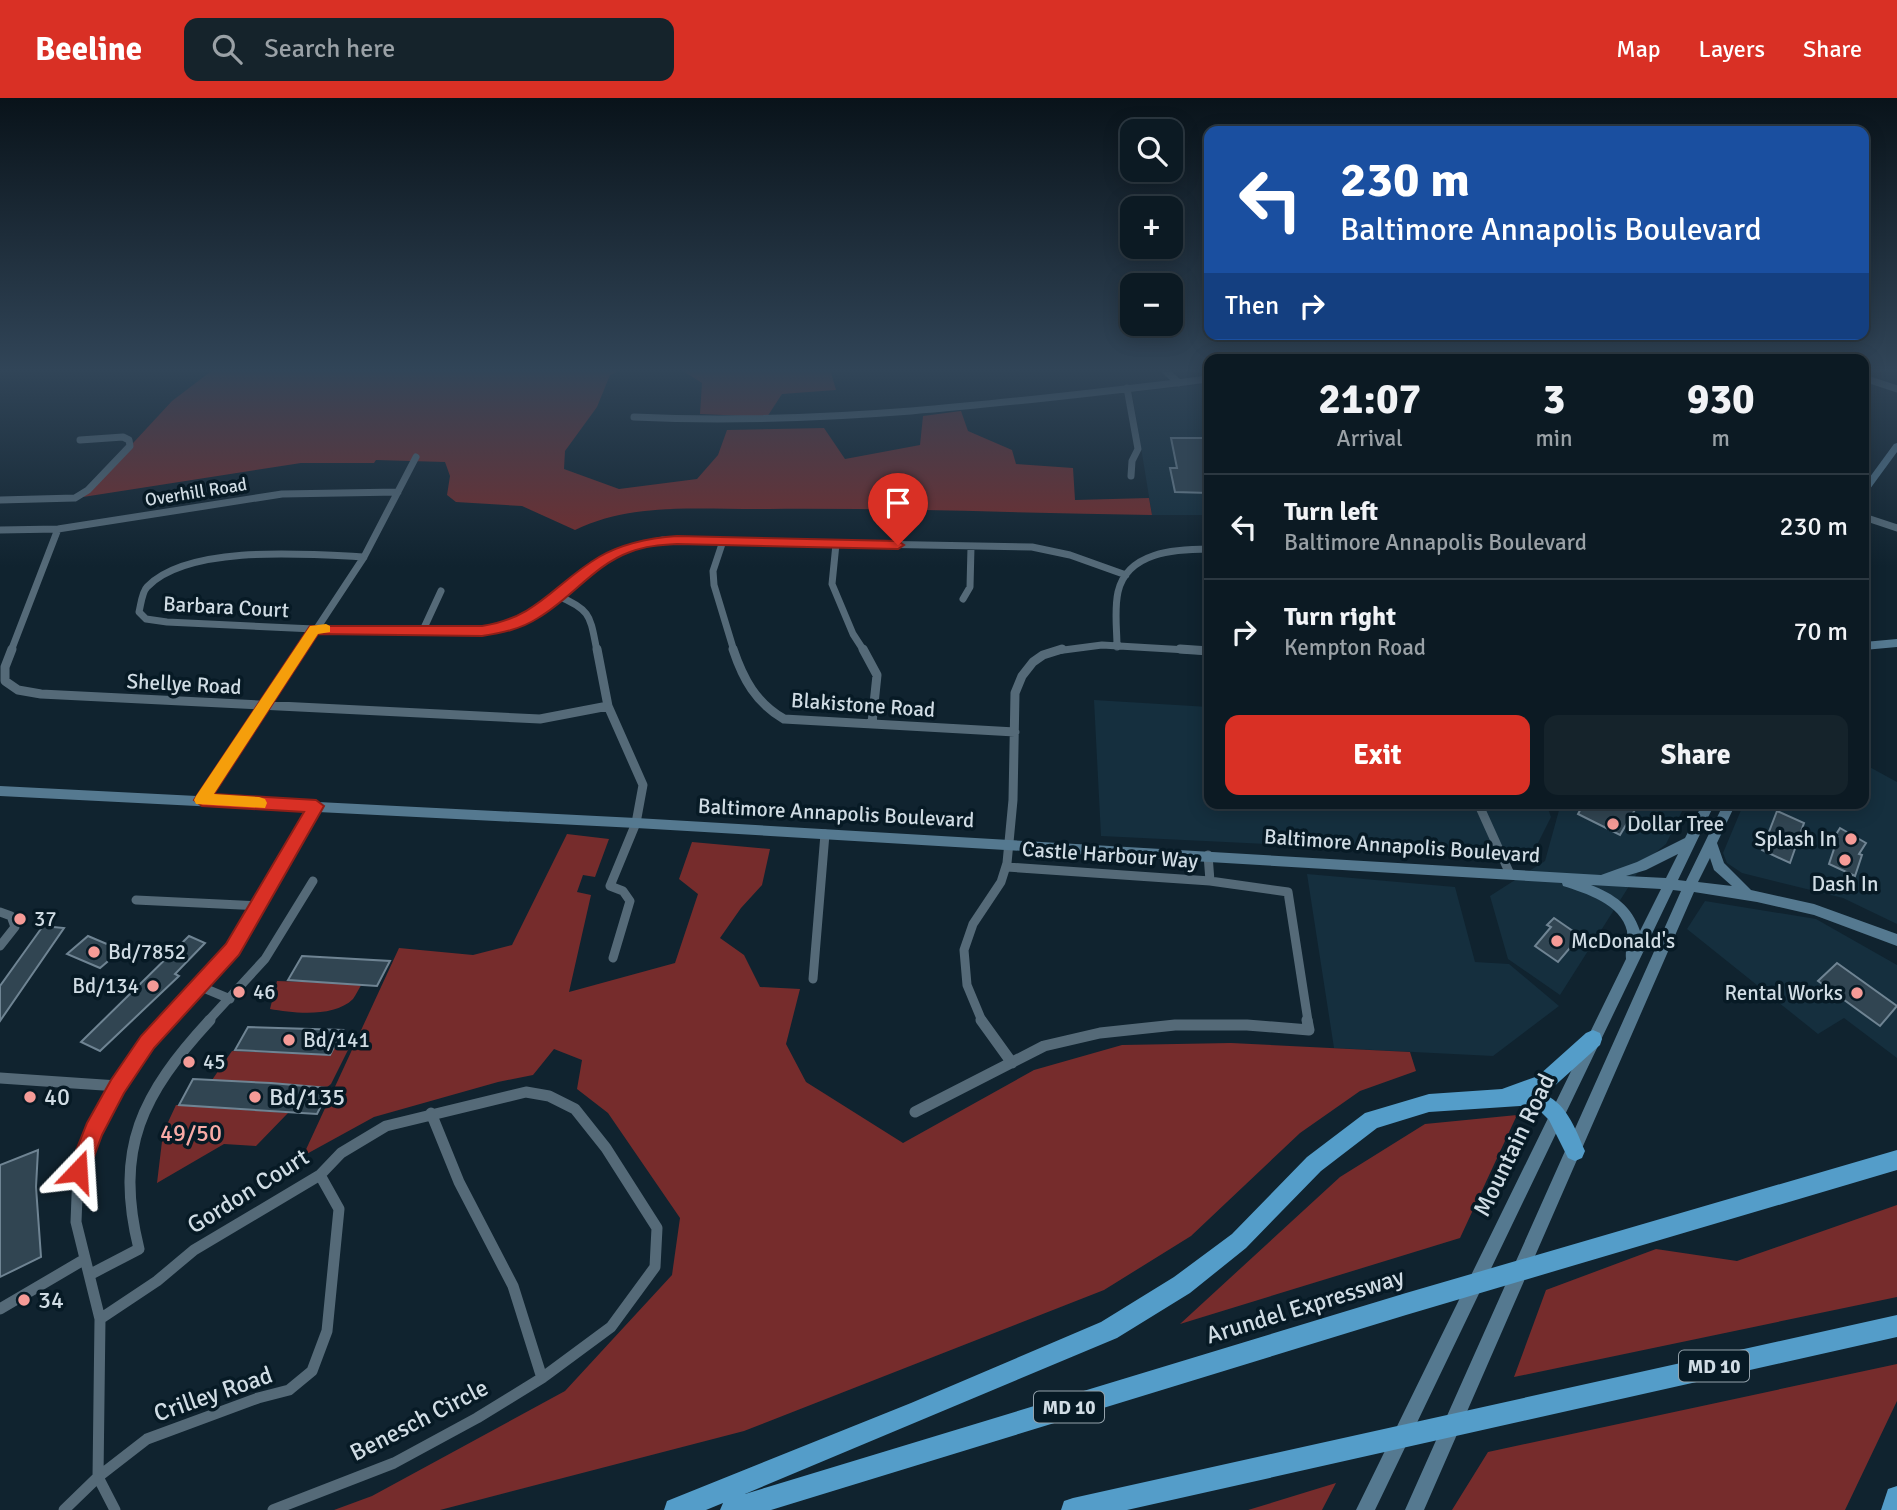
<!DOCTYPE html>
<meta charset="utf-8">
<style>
:root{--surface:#0c1a23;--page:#15232b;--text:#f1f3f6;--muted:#9aa1a6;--line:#2c3841;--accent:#d93025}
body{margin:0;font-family:Signika,sans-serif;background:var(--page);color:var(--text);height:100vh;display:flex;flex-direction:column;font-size:26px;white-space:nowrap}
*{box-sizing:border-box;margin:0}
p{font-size:23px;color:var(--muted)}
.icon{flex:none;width:38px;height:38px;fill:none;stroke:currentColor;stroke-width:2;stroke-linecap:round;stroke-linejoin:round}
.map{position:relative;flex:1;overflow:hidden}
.sheet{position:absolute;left:1204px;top:256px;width:665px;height:455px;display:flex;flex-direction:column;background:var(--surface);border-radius:14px;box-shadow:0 4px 18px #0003,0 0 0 2px var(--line)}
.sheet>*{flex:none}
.guide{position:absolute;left:1204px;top:28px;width:665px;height:214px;border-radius:14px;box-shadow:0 4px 18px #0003,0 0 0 2px var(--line);background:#1a4fa0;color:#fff;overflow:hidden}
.tools{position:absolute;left:1120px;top:21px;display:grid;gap:14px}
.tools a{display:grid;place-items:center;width:63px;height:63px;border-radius:14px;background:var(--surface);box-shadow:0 4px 18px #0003,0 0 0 2px var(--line);font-size:35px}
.pin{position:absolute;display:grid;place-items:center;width:60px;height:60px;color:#fff;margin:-72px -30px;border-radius:50% 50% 50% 0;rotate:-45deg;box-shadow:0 0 7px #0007}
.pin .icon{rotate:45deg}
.me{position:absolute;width:77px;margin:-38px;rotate:20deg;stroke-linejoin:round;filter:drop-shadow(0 0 5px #0008)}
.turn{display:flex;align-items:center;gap:24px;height:147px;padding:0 21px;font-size:32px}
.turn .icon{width:91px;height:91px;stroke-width:2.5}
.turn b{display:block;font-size:49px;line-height:60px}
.then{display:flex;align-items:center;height:66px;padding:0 21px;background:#0003;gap:14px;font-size:26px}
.eta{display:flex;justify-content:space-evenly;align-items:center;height:119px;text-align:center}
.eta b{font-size:42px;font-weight:700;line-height:49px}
.primary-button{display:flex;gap:14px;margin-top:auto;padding:14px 21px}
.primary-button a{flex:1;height:80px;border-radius:14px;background:var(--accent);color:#fff;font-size:28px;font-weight:700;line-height:80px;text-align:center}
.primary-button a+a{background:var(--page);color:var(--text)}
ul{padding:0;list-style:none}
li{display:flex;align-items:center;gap:21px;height:105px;padding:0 21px;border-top:2px solid var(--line)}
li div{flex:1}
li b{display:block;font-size:26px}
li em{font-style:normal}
header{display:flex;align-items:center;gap:42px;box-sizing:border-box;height:98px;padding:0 35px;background:var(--accent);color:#fff}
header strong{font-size:33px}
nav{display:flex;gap:38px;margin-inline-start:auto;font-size:24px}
.search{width:490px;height:63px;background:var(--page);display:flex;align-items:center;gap:18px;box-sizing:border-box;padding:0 24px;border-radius:14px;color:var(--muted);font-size:26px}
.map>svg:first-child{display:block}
</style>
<header>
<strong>Beeline</strong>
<div class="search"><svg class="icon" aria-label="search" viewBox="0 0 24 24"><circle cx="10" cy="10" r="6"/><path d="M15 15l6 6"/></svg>Search here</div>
<nav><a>Map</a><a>Layers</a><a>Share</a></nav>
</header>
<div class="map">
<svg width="1897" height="1412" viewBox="0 0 1897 1412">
<rect width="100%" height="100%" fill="#10232f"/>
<!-- built -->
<path fill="#152f3e" d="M1209 286V417H1152L1132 294Z
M1094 602 1209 609V705H1546L1551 719 1531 759 1101 738Z
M1864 666 1897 684V826L1843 800 1742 775 1727 765 1723 755 1744 705H1864Z
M1561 705H1686L1666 746 1645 763 1560 897 1508 861 1490 798 1545 763Z
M1307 776 1455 789 1475 864 1509 866 1559 908 1493 958 1334 950Z
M1705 803 1816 821 1897 867V960L1844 920 1818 936 1687 831Z"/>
<!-- green -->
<path fill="#762c2c" d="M214 271H623L610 277 597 309 565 353 564 371 619 391 697 381 718 357 727 332 824 330 845 361 920 347 923 318 961 313 968 333 1012 352 1016 366 1073 370 1075 402 1149 400 1152 417C1024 415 896 410 769 411 704 412 634 403 575 432L522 408 456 404 447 397 450 378 445 364 376 362 374 365H301L83 399 172 303Z
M680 271H830L836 292 782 296 767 319 700 316 702 285Z
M567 736 609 741 595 779 583 777 577 794 591 797 569 894 675 865 698 796 679 781 692 744 770 751 762 787 741 810 720 840 744 857 760 889 800 891 786 946 806 984 903 1045 1034 972 1122 947 1231 945 1410 954 1416 973 1360 993 1300 1035 1191 1138 1104 1192 744 1333 440 1412H334L372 1398 565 1293 672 1177 680 1120 608 1015 577 991 582 962 554 951 533 977 498 984 374 1019 303 1058 399 850 473 857 512 847Z
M277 883 362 886C359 890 356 897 353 901 334 920 293 915 270 911Z
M339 942H353L331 986 326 990 212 982 232 953 330 957Z
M176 1007 288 1015 256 1048 224 1046 157 1085 163 1035Z
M1517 1017 1460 1140 1180 1226 1340 1079 1425 1026Z
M1897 1107V1199L1514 1279 1546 1192 1656 1151 1737 1163Z
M1897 1266V1303L1845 1412H1452L1488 1354Z
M1336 1385 1322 1412H1248Z"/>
<!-- building -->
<path fill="#314552" stroke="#6f8493" stroke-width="2" d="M1171 340H1209V395L1175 394 1170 370H1177Z
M1584 705H1639L1620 737 1578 716Z
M1777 713 1804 725 1790 765 1762 752Z
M1840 730 1866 745 1859 756 1862 757 1855 778 1829 766 1838 739 1835 738Z
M1554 820 1580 838 1558 864 1535 848 1551 829 1547 827Z
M43 828 64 830 0 923V888Z
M88 838 121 852 100 870 67 856Z
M189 838 205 845 175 876 179 878 100 953 81 944Z
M302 858 390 863 377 888 288 882Z
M1837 865 1897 908 1880 928 1818 883Z
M248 929 343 932 330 957 235 952Z
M193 981 271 985 330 990 317 1016 179 1007Z
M38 1052 36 1089 41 1159 0 1179V1067Z"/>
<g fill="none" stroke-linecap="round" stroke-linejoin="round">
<!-- street-far2 -->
<path stroke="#556a78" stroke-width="7" d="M1163 271 1179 285
M1864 280 1897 291
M1127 290 1138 351 1132 363 1131 378
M634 319C828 328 1017 304 1209 281
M0 402 75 400 88 392 130 348 129 342 123 339 80 342
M1864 419 1897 430
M0 432 58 431 282 396 398 394
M723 443 713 473 714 487 734 553
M836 446 832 486 853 536 864 553
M364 459C308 456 188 446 147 489 142 494 141 506 139 514L146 521 167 524 314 531 496 532C539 519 565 487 601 463 619 451 642 446 663 442L1032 449 1070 457 1126 477
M558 498C592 512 590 519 597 553
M963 501 970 489 971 449
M423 532 441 493
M1117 549C1117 531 1114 512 1118 494 1127 454 1175 451 1209 451
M11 553 58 431
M302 553 364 459 416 359
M1056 553 1102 547 1204 553"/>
<!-- street-far1 -->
<path stroke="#556a78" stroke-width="9" d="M12 551 5 569V583L18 592 41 596 540 621 608 608
M597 551 608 608 643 687 636 725 610 788 623 793 630 803 613 860
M733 551C743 581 756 605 784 621L1015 634
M863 551 877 577 872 625
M1180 551 1209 553
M202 702 303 551
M1478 705 1510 776
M1208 757 1210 783
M1007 769 1210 783 1288 794 1308 923
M136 802 259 808
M0 814 11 818 15 829 0 848
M813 881 825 736
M199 888 230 901
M167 923 233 851 316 708
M208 923 265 861 313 783
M982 923 967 887 964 852 973 826 1001 784 1007 765 1013 702 1015 595 1022 578 1033 564 1043 557 1062 551"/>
<!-- street -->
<path stroke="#556a78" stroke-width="11" d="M981 922 1012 965
M0 980 118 988
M915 1014 1044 948 1100 935 1175 927H1247L1309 932 1307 922
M431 1015 459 1084 513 1188 542 1280
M91 1176 139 1151C114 1050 142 996 210 922
M0 1211 85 1161
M100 1221 157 1183 194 1152 320 1077 341 1055 386 1028 526 994 549 998 575 1011 606 1050 657 1130 655 1169 611 1229 542 1280 477 1320 394 1365 273 1412
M98 1379 100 1221 76 1124 78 1073 94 1032 118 988 148 944 168 922
M98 1379 115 1412
M64 1412 98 1379 147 1341 258 1300 289 1292 312 1273 327 1233 339 1111 320 1077"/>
<!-- secondary -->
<path fill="#557990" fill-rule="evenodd" d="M1897 345V354L1867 395 1864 396V387L1894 346Z
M1897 541V549L1864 552V544Z
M0 688 636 720 1601 777 1637 764 1685 740 1703 705H1715L1678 782 1686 783 1724 705H1736L1717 745 1724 765 1751 792 1814 806 1897 836V848L1814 817 1757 804 1694 794 1424 1412H1405L1681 793 1673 792 1375 1412H1356L1626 861C1625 852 1628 842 1627 833 1621 806 1585 795 1563 788L1562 785 636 730 0 698ZM1678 756 1666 780 1626 778 1646 772ZM1710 760 1714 772 1732 788 1698 784ZM1591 787 1661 791 1640 833C1632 808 1614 796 1591 787Z"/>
<!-- highway -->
<path fill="#549dc9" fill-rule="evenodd" d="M1593 932 1600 935 1602 941 1600 947 1551 991 1540 995C1566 1003 1575 1030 1585 1053L1582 1060 1575 1063 1568 1060 1549 1022 1542 1015 1520 1008 1429 1014 1377 1030 1321 1073 1246 1150 1190 1195 1117 1240 745 1396 1406 1195 1897 1052V1072L1406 1217 771 1412H720L723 1405 706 1412H664L667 1403 911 1305 1101 1224 1174 1179 1232 1136 1307 1059 1365 1015 1429 996 1502 991 1538 978 1586 935Z
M1897 1217V1239L1127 1412H1061L1064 1403 1073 1400Z
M1897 1388V1412H1881L1888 1391Z"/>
</g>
<!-- sky -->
<linearGradient id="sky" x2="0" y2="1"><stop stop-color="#09131a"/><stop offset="0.58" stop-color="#314558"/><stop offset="1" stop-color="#314558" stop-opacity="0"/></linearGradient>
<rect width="1897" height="469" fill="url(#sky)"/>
<!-- route -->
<path fill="#d93025" stroke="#8d1f18" stroke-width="2" d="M677 438 898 443 904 447 898 451 677 446C661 447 645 448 630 454 594 467 571 501 538 520 521 531 502 535 482 538L318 536 214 696 316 702 324 708 239 857 154 950 124 995 102 1037 86 1080 78 1083 71 1080 68 1073 87 1025 111 982 141 938 226 846 304 714 202 708 194 702 310 528H482C537 520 555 485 599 459 623 445 649 440 677 438Z"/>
<!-- slow -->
<path fill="#f59e0b" d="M326 526 330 528V534L318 536 214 696 259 699 265 701 267 705 265 710 196 706 194 702 196 698 310 528Z"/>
<!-- markers -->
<g fill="#f59b97" stroke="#071a25" stroke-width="2.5">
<circle cx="1613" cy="726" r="7"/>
<circle cx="1851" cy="741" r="7"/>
<circle cx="1845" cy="762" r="7"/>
<circle cx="20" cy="821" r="7"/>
<circle cx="1557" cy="843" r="7"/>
<circle cx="94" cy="854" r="7"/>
<circle cx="153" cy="888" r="7"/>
<circle cx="239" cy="894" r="7"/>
<circle cx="1857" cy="895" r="7"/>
<circle cx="289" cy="942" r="7"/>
<circle cx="189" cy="964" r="7"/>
<circle cx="30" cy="999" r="7"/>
<circle cx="255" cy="999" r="7"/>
<circle cx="24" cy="1202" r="7"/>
</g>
<g text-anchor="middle" stroke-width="7" stroke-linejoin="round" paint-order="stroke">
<!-- far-street labels -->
<g font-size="18" fill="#d0dce4" stroke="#071a25">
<text transform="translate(196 394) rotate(-9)" y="6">Overhill Road</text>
</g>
<!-- shield labels -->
<g fill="#071a25" stroke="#94a2ab" stroke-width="2">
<rect x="1679" y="1252.5" width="70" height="31" rx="5"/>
<rect x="1034" y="1293.5" width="70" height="31" rx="5"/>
</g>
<g font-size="19" font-weight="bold" fill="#d0dce4">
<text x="1714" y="1275">MD 10</text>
<text x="1069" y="1316">MD 10</text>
</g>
<!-- street labels -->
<g font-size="21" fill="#d0dce4" stroke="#071a25">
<text transform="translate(226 509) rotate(3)" y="7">Barbara Court</text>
<text transform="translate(184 586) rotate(3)" y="7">Shellye Road</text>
<text transform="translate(863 607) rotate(4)" y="7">Blakistone Road</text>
<text transform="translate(836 715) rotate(3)" y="7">Baltimore Annapolis Boulevard</text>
<text transform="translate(1402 748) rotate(4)" y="7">Baltimore Annapolis Boulevard</text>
<text transform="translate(1110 757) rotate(4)" y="7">Castle Harbour Way</text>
</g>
<!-- poi labels -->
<g font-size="21" fill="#d0dce4" stroke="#071a25" text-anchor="start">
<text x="1627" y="733">Dollar Tree</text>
<text x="1837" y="748" text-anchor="end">Splash In</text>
<text x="1845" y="793" text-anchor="middle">Dash In</text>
<text x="34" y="828">37</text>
<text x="1571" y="850">McDonald's</text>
<text x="108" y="861">Bd/7852</text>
<text x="139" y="895" text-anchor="end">Bd/134</text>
<text x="253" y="901">46</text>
<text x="1843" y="902" text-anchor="end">Rental Works</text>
<text x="303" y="949">Bd/141</text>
<text x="203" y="971">45</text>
</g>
<!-- near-poi labels -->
<g font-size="24" fill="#d0dce4" stroke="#071a25" text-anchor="start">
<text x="44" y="1007">40</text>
<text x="269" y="1007">Bd/135</text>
<text x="38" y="1210">34</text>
</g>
<!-- near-park labels -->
<g font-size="24" fill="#f9aba6" stroke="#071a25">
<text x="191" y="1043">49/50</text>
</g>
<!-- near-street labels -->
<g font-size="24" fill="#d0dce4" stroke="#071a25">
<text transform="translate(1514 1047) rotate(-64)" y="8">Mountain Road</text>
<text transform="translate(248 1093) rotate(-32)" y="8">Gordon Court</text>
<text transform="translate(1305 1208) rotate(-17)" y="8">Arundel Expressway</text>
<text transform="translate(213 1296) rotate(-19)" y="8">Crilley Road</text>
<text transform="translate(419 1322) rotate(-27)" y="8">Benesch Circle</text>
</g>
</g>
</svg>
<div class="tools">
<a><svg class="icon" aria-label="search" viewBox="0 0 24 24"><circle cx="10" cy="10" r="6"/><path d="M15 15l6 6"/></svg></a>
<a>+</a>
<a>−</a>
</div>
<div class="pin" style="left:898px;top:447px;background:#d93025"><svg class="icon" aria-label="arrive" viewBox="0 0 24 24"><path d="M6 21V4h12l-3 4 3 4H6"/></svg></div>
<svg class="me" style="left:78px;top:1073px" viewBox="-20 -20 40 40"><path d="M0-17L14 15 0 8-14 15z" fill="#d93025" stroke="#fff" stroke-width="4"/></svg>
<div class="guide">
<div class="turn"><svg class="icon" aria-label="left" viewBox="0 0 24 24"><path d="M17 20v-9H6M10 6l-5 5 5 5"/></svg><div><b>230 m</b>Baltimore Annapolis Boulevard</div></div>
<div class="then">Then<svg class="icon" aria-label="right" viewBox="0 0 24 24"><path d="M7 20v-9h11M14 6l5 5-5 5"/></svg></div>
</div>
<section class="sheet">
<div class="eta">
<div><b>21:07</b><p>Arrival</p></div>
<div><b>3</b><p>min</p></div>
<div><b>930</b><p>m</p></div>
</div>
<ul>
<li><svg class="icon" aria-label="left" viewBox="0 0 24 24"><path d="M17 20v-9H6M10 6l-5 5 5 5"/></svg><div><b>Turn left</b><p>Baltimore Annapolis Boulevard</p></div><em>230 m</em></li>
<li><svg class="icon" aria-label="right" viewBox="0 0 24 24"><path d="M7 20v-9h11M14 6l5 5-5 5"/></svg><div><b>Turn right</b><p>Kempton Road</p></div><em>70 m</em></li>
</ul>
<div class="primary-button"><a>Exit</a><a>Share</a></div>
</section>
</div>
